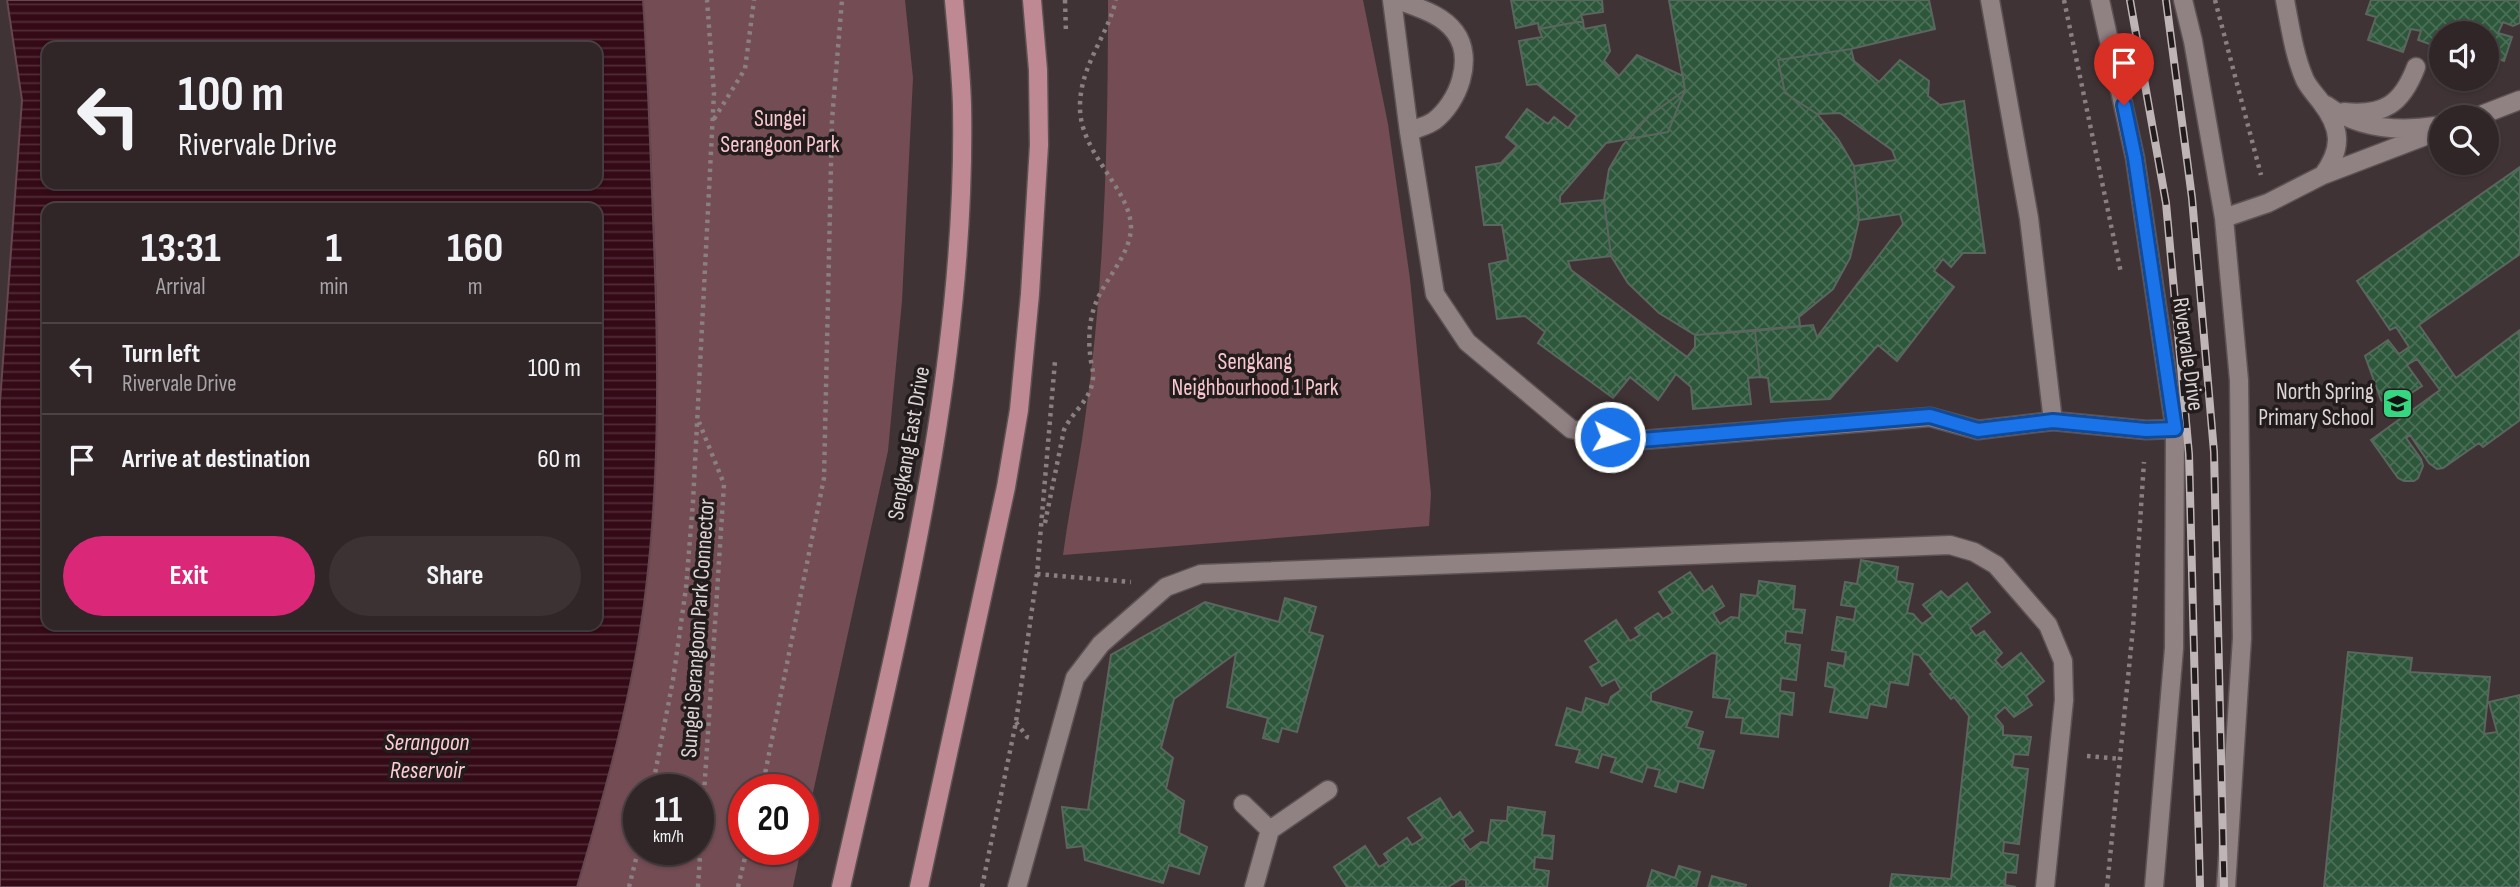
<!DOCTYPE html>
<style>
:root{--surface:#302628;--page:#3c3234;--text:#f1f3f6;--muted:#a8a5a8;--line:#4b4345;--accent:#db2777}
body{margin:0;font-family:"Sofia Sans Condensed",sans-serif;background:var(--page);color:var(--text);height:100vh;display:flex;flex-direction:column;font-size:26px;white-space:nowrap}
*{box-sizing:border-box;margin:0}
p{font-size:23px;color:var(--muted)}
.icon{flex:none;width:38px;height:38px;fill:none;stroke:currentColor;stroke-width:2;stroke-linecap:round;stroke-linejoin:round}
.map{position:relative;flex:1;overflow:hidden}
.sheet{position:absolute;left:42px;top:203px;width:560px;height:427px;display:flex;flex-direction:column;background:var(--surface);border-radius:14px;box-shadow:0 2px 5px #0004,0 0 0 2px var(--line)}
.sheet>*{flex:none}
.guide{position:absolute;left:42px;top:42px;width:560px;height:147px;border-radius:14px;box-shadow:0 2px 5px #0004,0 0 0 2px var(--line);background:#302628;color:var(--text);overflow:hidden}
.buttons{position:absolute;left:2429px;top:21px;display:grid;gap:14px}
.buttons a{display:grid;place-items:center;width:70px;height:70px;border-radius:50%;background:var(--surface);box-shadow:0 2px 5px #0004,0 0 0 2px var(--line);font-size:35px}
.speed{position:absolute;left:623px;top:774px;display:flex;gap:14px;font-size:35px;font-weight:700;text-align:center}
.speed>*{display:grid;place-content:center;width:91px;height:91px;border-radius:50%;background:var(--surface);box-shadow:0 2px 5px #0004,0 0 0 2px var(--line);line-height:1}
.speed small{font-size:18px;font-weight:400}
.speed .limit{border:10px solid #d22;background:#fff;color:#111}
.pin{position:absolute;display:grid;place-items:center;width:60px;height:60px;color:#fff;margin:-72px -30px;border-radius:50% 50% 50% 0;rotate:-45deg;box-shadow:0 0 7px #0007}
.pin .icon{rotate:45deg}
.me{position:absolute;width:77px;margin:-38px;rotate:95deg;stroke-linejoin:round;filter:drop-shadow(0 0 5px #0008)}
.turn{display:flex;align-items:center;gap:24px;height:147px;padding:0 21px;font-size:32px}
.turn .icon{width:91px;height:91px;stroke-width:2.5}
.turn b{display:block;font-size:49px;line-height:60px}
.eta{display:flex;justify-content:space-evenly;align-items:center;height:119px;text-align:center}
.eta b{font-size:42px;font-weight:700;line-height:49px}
.primary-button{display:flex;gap:14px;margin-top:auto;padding:14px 21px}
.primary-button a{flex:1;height:80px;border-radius:42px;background:var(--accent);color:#fff;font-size:28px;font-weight:700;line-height:80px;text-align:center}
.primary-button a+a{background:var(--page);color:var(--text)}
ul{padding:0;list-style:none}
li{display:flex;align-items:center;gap:21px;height:91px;padding:0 21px;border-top:2px solid var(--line)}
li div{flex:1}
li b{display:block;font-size:26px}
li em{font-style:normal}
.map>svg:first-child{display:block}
</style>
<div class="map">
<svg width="2520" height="887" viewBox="0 0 2520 887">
<defs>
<pattern id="water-rules" width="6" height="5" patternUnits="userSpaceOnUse" patternTransform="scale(1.75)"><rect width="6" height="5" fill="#340a17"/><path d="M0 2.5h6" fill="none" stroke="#512d38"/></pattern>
<pattern id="building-cross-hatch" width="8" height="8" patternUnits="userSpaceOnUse" patternTransform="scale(1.75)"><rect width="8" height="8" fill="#2c573b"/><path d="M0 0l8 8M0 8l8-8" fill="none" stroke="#4a6e56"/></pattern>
</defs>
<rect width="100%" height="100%" fill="#403335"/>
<!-- green -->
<path fill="#734c54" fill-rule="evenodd" d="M643 0H905L913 78 902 301 888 451 803 838V789H744V849H801L793 887H577C606 789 633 689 646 588 661 467 659 344 654 222 651 148 648 74 643 0ZM639 789H698V849H639Z
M1108 0H1363L1388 124 1410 279 1431 494 1429 526 1063 555C1069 509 1079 464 1085 419 1105 280 1108 140 1108 0Z"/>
<!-- water -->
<path fill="url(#water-rules)" stroke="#664650" stroke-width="2" fill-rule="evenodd" d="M7 0H643C648 72 650 145 653 217 658 340 661 465 646 588 634 689 606 789 577 887H0V402L22 100ZM47 47H597V184H47ZM47 208H597V625H47Z"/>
<!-- building -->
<path fill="url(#building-cross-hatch)" stroke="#5b665e" stroke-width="2" d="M1511 0H1602L1603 12 1581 15 1583 21 1539 29 1538 23 1516 28Z
M1669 0H1929L1935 29 1851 49 1778 60 1785 93 1817 114 1838 139 1854 166 1859 220 1850 258 1833 289 1799 317 1800 326 1695 335 1659 313 1628 283 1611 256 1604 200 1609 169 1623 145 1649 116 1685 90Z
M2371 0H2520V23L2513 26 2503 22 2498 33 2512 37 2504 61 2494 57 2487 79V33H2441V48L2418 40 2421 31 2411 29 2403 52 2368 40 2376 17 2366 14Z
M1583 21 1584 29 1605 25 1610 51 1604 61 1619 76 1637 55 1683 76 1685 90 1668 132 1606 143 1560 196V204L1604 200 1611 256 1568 261 1571 270 1687 357 1695 347V335L1755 331 1760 377 1748 378 1751 404 1693 409 1691 387 1676 374 1658 400 1630 377 1613 398 1538 343 1545 332 1525 316 1497 319 1489 264 1508 260 1502 225H1484L1476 167 1501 163 1517 146 1506 137 1527 109 1548 124 1554 117 1568 128 1577 116 1537 84 1527 85 1519 41 1542 37 1539 29Z
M1851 49 1854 61 1879 82 1900 60 1929 81 1928 96 1940 105 1964 101 1985 253H1963L1951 267 1943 259 1934 271 1954 287 1897 361 1878 345 1830 399 1771 402 1768 378 1760 377 1755 331 1813 325 1817 337 1903 224 1900 214 1859 220 1854 166 1896 160 1892 150 1840 113 1817 114 1785 93 1778 60Z
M2520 167V254L2419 325 2456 378 2520 330V420L2483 447 2479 443 2443 468 2437 469 2429 463 2410 435 2406 438 2421 459 2423 466 2418 478 2414 481H2404L2398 478 2371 440 2440 390 2417 359 2407 365 2422 386 2396 403H2385L2381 400 2365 356 2388 340 2399 354 2409 347 2396 327 2390 330 2357 281Z
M1861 560 1898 567 1896 581 1913 584 1907 613 1913 614 1922 624 1933 616 1923 605 1941 591 1948 598 1967 583 1990 612 1970 628 1976 636 1984 631 2002 653 1995 660 2002 668 2021 653 2044 681 2026 696 2032 705 2014 717 2005 707 1995 716 2003 726V735L2031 737 2028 755 2014 754 2012 767 2028 769 2019 844 2004 842 2003 853 2018 855 2016 873 2006 872 2005 885 2016 887H1890L1892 874 1951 879 1969 716 1954 697 1951 699 1930 674 1933 672 1919 655 1913 654 1908 685 1890 682 1886 707 1870 704 1867 718 1830 712 1835 688 1825 686 1828 663 1844 666 1846 652 1832 650 1837 617 1854 620 1856 607 1841 605 1845 582 1857 584Z
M1690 572 1704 592 1712 586 1724 606 1713 613 1720 624 1731 617 1739 618 1741 594 1757 596 1759 581 1795 586 1793 609 1805 610 1802 633 1786 631 1785 643 1800 645 1796 680 1781 678 1780 691 1794 693 1792 715 1780 713 1778 737 1741 733 1743 718 1726 717 1730 699 1713 697 1717 654 1712 653 1651 693V701L1692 712 1686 727 1703 732 1698 748 1714 751 1703 788 1679 781 1676 792 1655 786 1660 770 1647 767 1642 782 1611 772 1616 758 1602 754 1598 768 1576 762 1580 750 1556 745 1567 708 1582 713 1586 698 1608 705 1611 697 1621 690 1615 679 1602 686 1590 667 1599 662 1585 641 1616 620 1630 641 1640 635 1635 628 1658 613 1663 619 1673 613 1659 592Z
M1285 598 1316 607 1309 632 1323 636 1297 732 1282 728 1278 742 1263 738 1268 718 1227 707 1236 653 1174 699 1161 748 1173 758 1166 789 1184 801 1179 833 1207 847 1199 874 1169 865 1163 883 1085 860 1083 846 1067 848 1062 807 1088 810 1111 655 1205 602 1279 622Z
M2348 652 2412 658 2410 672 2490 677 2484 734 2497 732 2489 702 2520 695V887H2324Z
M1440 798 1453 818 1460 812 1473 831 1462 839 1470 850 1481 842 1488 843 1491 820 1507 821 1508 807 1545 812 1542 835 1554 836 1552 859 1535 857 1534 869 1549 871 1547 887H1466V880L1461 879 1448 887H1347L1334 867 1365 846 1379 867 1389 861 1384 854 1407 838 1412 845 1423 838 1408 818Z
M1679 866 1700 872 1696 887H1647L1652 870 1675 878Z
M1712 876 1746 885 1745 887H1709Z"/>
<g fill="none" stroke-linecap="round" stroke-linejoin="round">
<defs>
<path id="minor" d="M1392 0 1409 132 1435 294 1467 342 1571 429 1629 441 1930 417 1978 430 2053 421 2146 430 2175 429
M1398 0C1418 8 1442 14 1455 32 1475 59 1458 103 1434 121 1427 126 1416 128 1409 132
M1990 0 2029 218 2053 421
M2100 0 2135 158 2175 429 2174 648 2154 887
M2183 0 2193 41 2224 218 2239 380 2242 638 2226 887
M2285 0C2290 26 2294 55 2305 80 2309 88 2315 94 2321 102 2341 128 2343 148 2323 175
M2326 105C2359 129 2397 132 2436 126
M2344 112C2384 116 2402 104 2416 67
M2476 117 2520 100
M2224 218 2268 203 2323 175 2441 130
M1243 804 1270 830 1254 887
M1270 830 1328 790
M1017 887 1075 678 1101 644 1166 587 1201 574 1950 545 1974 552 1996 565 2048 625 2063 661 2064 700 2045 887"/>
<path id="major" d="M841 887C899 630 967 370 962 105 961 70 957 35 954 0
M919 887 1006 487 1019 410 1030 294 1039 145 1038 70 1032 0"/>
</defs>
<!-- minor casing -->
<use href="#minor" stroke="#5d5253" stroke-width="21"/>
<!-- major casing -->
<use href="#major" stroke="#5d5253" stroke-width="21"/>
<!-- path -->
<path stroke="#8a7f81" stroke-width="4.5" stroke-dasharray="3.5 5" stroke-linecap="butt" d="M1065 0 1066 34
M2064 0 2121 273
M2215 0 2261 175
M714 119 745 69 754 0
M1045 523 1064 430C1072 412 1091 400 1093 379 1094 370 1090 361 1090 353 1088 335 1090 316 1097 300 1107 277 1130 254 1131 228 1131 189 1079 153 1080 106 1080 66 1107 37 1116 0
M1037 574 1131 582
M1016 722 1027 737 1030 738
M2087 756 2121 759
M652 789 673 680 686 588 693 502 714 93 707 0
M762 789 824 478 832 120 842 0
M629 887 639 847
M698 887 724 484 699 422
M738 887 747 849
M982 887 1016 722 1037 574 1055 361
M2107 887 2133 628 2144 462"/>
<!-- minor -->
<use href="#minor" stroke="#908183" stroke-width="18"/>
<!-- major -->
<use href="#major" stroke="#bf8993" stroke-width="18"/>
<defs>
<path id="rail" d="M2130 0 2166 203 2189 454 2200 887
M2166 0 2192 198 2214 452 2224 887"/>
</defs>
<!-- rail casing -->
<use href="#rail" stroke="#bfb5b7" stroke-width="8"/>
<!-- rail -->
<use href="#rail" stroke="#221c1d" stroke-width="5" stroke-dasharray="16" stroke-linecap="butt"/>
</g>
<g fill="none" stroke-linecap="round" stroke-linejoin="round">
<defs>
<path id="route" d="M1610 437 1629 441 1930 416 1978 430 2053 421 2146 430 2175 429 2135 158 2124 105"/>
</defs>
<!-- route casing -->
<use href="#route" stroke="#114b97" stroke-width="18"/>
<!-- route -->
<use href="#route" stroke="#1a73e8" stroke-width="12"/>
</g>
<!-- icons -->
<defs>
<symbol id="school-square" viewBox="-11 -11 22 22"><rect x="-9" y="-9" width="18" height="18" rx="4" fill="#35d881" stroke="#221c1d"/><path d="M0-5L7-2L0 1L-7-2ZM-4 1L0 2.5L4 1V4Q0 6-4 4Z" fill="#111"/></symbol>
</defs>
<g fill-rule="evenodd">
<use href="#school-square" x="2380" y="386" width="35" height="35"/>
</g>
<g text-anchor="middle" stroke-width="7" stroke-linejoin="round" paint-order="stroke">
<!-- park labels -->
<g font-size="23" fill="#f9c7cf" stroke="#221c1d">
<text x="780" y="126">Sungei<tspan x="780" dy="26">Serangoon Park</tspan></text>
<text x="1255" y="369">Sengkang<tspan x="1255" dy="26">Neighbourhood 1 Park</tspan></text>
</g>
<!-- street labels -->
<g font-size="23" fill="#dcd3d4" stroke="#221c1d">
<text transform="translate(2189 354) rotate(82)" y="8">Rivervale Drive</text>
<text transform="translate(908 443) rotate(-80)" y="8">Sengkang East Drive</text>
<text transform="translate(697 628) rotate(-86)" y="8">Sungei Serangoon Park Connector</text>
</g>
<!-- poi labels -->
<g font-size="23" fill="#dcd3d4" stroke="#221c1d" text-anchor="end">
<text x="2374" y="399">North Spring<tspan x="2374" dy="26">Primary School</tspan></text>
</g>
<!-- water labels -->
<g font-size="24" font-style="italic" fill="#feccd4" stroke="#221c1d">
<text x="427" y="750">Serangoon<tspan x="427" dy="28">Reservoir</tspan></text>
</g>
</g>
</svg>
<div class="buttons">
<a><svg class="icon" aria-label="sound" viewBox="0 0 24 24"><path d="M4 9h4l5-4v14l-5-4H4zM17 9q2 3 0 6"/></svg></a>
<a><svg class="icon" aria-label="search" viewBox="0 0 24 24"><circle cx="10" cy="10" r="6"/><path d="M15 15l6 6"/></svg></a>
</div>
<div class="speed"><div>11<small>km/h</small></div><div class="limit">20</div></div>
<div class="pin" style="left:2124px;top:105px;background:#d93025"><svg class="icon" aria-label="arrive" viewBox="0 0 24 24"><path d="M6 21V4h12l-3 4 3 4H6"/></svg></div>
<svg class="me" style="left:1610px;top:437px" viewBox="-20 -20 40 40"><circle r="17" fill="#1a73e8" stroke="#fff" stroke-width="3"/><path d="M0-11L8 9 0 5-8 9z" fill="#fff"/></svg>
<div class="guide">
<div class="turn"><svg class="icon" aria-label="left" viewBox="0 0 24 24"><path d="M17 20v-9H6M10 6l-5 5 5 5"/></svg><div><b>100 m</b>Rivervale Drive</div></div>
</div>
<section class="sheet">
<div class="eta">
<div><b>13:31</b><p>Arrival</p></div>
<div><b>1</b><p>min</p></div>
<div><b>160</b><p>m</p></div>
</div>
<ul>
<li><svg class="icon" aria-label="left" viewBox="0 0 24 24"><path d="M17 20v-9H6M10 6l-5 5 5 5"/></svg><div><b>Turn left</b><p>Rivervale Drive</p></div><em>100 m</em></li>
<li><svg class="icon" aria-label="arrive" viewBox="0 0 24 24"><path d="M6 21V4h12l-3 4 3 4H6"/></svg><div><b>Arrive at destination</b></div><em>60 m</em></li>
</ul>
<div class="primary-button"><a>Exit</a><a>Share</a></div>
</section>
</div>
